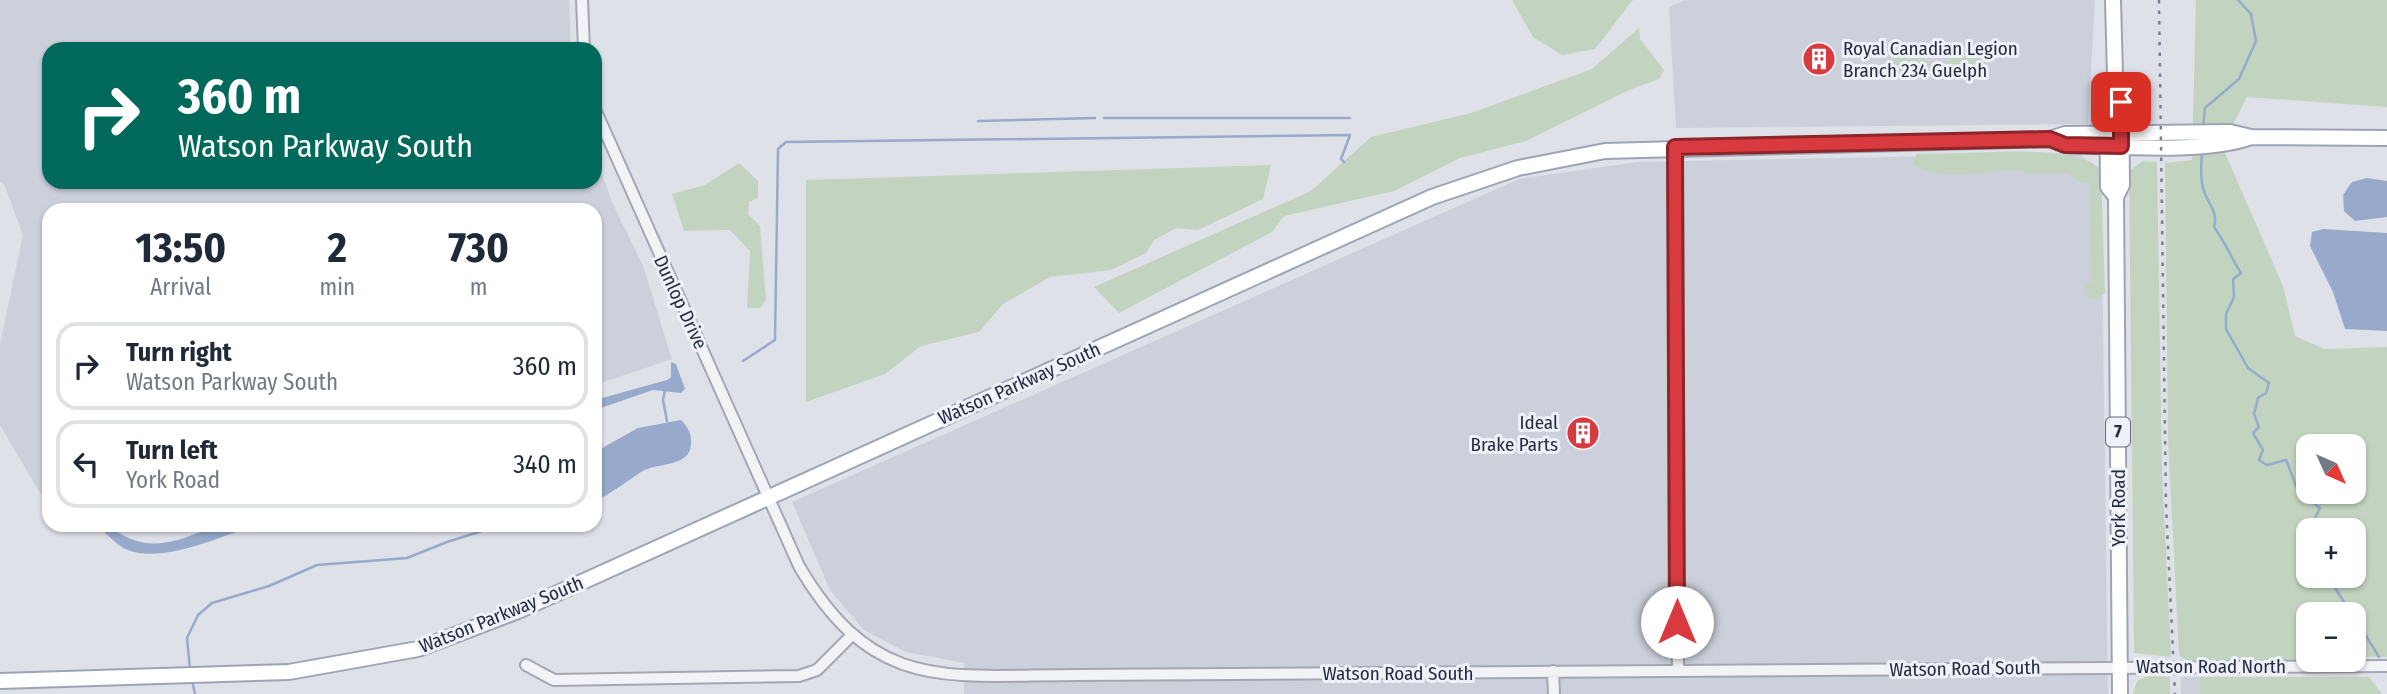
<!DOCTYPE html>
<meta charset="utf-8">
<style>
:root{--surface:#fff;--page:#f2f2f3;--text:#1f2937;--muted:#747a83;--line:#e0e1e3}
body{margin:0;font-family:"Fira Sans Condensed",sans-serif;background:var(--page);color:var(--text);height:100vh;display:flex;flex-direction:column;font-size:26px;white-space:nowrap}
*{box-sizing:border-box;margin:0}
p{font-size:23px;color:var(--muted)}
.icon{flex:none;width:38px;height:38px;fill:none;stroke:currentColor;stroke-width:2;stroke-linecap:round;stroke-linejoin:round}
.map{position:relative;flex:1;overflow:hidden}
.side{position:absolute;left:42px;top:203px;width:560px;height:329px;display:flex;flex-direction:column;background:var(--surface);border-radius:21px;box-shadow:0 2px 5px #0004}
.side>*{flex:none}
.top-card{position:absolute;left:42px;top:42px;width:560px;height:147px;border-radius:21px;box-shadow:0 2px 5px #0004;background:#00695c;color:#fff;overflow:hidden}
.needle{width:46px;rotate:135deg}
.buttons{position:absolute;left:2296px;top:434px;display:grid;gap:14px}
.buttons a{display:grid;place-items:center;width:70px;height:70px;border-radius:14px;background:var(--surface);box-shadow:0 2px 5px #0004;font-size:35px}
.pin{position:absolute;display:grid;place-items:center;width:60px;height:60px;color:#fff;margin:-30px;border-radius:14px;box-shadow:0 4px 10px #0006}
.me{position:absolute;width:77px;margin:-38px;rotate:0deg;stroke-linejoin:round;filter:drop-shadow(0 0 5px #0008)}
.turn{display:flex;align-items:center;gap:24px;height:147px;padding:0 21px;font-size:32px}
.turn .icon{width:91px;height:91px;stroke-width:2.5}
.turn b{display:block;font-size:49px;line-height:60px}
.eta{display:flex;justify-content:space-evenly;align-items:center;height:119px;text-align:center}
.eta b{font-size:42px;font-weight:700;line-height:49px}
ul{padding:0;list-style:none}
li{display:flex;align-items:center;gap:21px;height:88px;margin:0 14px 10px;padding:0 7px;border:4px solid var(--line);border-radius:21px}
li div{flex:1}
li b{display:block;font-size:26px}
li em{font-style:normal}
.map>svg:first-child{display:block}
</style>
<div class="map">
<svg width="2387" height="694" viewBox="0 0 2387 694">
<rect width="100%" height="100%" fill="#dfe1e9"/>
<!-- built -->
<path fill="#ccd0db" d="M0 0H569L571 49H49V182H595V156L613 204 643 266 672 359 595 385V210H49V500L43 498 0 425V344L23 235 4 184 0 182Z
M1685 0H2095L2088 124 1676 128 1669 7Z
M2079 153 2101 174 2108 694H964V663L906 652 864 630 830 590 792 502 1519 179 1637 162Z
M2181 677H2199L2200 694H2181Z"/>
<!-- green -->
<path fill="#c2d4bf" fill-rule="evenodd" d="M1512 0H1633L1595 49 1562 55 1533 37Z
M2196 0H2387V107L2247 97 2222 146 2283 286 2295 336 2325 349 2387 347V657H2354V614L2306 615 2308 660H2186L2179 655 2168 440 2165 163 2192 160ZM2308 446H2354V492H2308ZM2308 530H2354V576H2308Z
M1639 28 1640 39 1664 70 1659 79 1629 90 1526 141 1460 158 1394 191 1284 216 1272 232 1119 313 1094 287 1311 191 1371 137 1471 113 1592 69Z
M1896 40 1935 67 1936 72 1894 73 1892 47Z
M1982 45 1985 64 1981 66 1948 69 1945 66 1954 56Z
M1959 153C1992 153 2083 144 2101 171L2105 293 2096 299 2090 298 2086 295 2084 284 2091 283 2090 189 2088 182H2080L2068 173 2025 174 2022 170C1993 170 1934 183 1913 164L1916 154Z
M2143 161 2157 162 2162 471 2171 657 2134 653 2129 171Z
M739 163 758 181V198L749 202 748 214 760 226 766 300 760 308H747L750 251 730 230 684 231 672 194 705 185Z
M1271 165 1263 199 1198 230 1176 228 1154 240 1146 253 1111 270 1050 277 1003 304 979 332 921 346 885 374 806 402V180Z
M2148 676 2170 677V694H2133L2137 681Z
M2199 677H2369L2382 694H2200Z"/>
<!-- water -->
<path fill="#97aacc" d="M2367 178 2387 181V217L2355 221 2344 211 2343 195 2352 182Z
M2323 229 2387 233V331L2345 329 2333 292 2310 246 2312 232Z
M671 362 676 364 685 389 681 393 653 390 595 410V400L667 380 671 377Z
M681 420C688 427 692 434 691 445 689 468 656 462 641 472 626 482 611 493 595 502V452L638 428Z
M220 525H256C222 536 162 564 128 550 120 547 112 539 105 533V528H112C151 557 179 539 220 525Z"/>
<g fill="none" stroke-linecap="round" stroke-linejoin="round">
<!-- stream -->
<path stroke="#97aacc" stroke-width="2.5" d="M1104 118H1350
M978 121 1095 118
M2203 129 2205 108 2239 79 2256 41 2251 14 2238 0
M2202 153C2201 164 2200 176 2203 188 2206 202 2219 211 2214 227 2227 245 2230 256 2241 273L2233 279 2234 297 2226 314V329L2248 368 2269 383 2266 393 2258 398 2254 414 2259 427 2253 433 2263 450 2259 460 2267 465 2286 460 2298 491 2320 508 2315 518 2314 530
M743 361 775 340 778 149 786 142 1350 135 1341 159 1344 162
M665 390 663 400 667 421
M2327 576 2352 614
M2354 616 2379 657
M190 670 187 638 198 615 212 603 269 586 317 565 407 558 447 542 501 525
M192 680 195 694"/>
<defs>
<path id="minor" d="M582 0 584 49
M595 109 799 566C874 694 947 675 1078 675L2387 666
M1675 147 1678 670
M526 665 554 680 799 676 817 670 851 636
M1553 671 1554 694"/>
<path id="major" d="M2113 0 2115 76 2121 88 2122 185 2116 197 2120 694
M2115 76 2107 89 2108 187 2116 197
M2050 139 2065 145C2115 146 2207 154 2251 137
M0 681 289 672 418 649 518 611 1432 197 1518 168 1605 151 2050 139 2065 134 2230 132 2251 137 2387 138"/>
</defs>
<!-- minor casing -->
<use href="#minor" stroke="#a4a7b3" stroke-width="14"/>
<!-- major casing -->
<use href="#major" stroke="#9da4b6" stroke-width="18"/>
<!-- minor -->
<use href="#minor" stroke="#f2f3f7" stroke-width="10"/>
<!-- major -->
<use href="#major" stroke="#fff" stroke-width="14"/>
<!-- rail -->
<path stroke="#777e94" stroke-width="2.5" stroke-dasharray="3.5 7" stroke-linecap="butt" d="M2159 0 2166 505 2175 694"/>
</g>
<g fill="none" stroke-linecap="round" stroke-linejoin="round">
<defs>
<path id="route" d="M1677 622 1675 147 2050 139 2065 145 2121 146V102"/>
</defs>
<!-- route casing -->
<use href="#route" stroke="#8c2629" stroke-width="18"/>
<!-- route -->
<use href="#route" stroke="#d83a3f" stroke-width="12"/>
</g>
<!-- icons -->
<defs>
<symbol id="building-disc" viewBox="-11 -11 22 22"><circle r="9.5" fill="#d83a3f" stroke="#eef1f7"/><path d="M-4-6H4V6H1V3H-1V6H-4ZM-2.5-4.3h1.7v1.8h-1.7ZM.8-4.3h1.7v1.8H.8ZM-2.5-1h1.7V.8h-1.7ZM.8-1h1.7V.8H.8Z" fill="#fff"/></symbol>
</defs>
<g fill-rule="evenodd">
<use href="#building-disc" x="1800" y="40" width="38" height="38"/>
<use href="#building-disc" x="1564" y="414" width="38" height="38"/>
</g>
<g text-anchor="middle" stroke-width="6" stroke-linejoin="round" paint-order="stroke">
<!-- shield labels -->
<rect fill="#eef1f7" stroke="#626878" stroke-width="2" x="2106" y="417.5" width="24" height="29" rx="5"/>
<g font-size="18" font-weight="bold" fill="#262d41">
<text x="2118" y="438">7</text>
</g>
<!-- poi labels -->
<g font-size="19" fill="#262d41" stroke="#eef1f7" text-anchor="start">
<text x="1843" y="55">Royal Canadian Legion<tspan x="1843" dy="22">Branch 234 Guelph</tspan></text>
<text x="1558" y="429" text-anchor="end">Ideal<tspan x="1558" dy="22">Brake Parts</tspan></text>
</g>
<!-- street labels -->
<g font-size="19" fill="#262d41" stroke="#eef1f7">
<text transform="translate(681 302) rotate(65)" y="7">Dunlop Drive</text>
<text transform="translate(1019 383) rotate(-24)" y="7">Watson Parkway South</text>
<text transform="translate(2118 508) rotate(-90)" y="7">York Road</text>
<text transform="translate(501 614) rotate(-22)" y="7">Watson Parkway South</text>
<text x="2211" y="673">Watson Road North</text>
<text transform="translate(1965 668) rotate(-1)" y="7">Watson Road South</text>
<text x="1398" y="680">Watson Road South</text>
</g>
</g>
</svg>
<div class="buttons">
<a><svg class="needle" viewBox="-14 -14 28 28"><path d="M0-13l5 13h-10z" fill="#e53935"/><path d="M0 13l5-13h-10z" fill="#747a83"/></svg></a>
<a>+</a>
<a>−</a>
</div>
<div class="pin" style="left:2121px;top:102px;background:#d93025"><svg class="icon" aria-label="arrive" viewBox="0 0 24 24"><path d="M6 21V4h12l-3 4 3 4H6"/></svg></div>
<svg class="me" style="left:1677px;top:622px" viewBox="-20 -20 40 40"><circle r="19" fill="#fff"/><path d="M0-13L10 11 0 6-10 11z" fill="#d83a3f"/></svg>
<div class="top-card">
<div class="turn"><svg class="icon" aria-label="right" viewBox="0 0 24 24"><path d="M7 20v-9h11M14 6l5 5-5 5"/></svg><div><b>360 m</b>Watson Parkway South</div></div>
</div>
<section class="side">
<div class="eta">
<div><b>13:50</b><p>Arrival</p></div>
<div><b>2</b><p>min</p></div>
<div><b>730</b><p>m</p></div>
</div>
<ul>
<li><svg class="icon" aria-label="right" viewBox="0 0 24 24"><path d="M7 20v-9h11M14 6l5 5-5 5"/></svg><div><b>Turn right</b><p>Watson Parkway South</p></div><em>360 m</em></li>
<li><svg class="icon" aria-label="left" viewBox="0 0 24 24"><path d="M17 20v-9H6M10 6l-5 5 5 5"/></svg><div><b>Turn left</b><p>York Road</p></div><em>340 m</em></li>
</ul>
</section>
</div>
